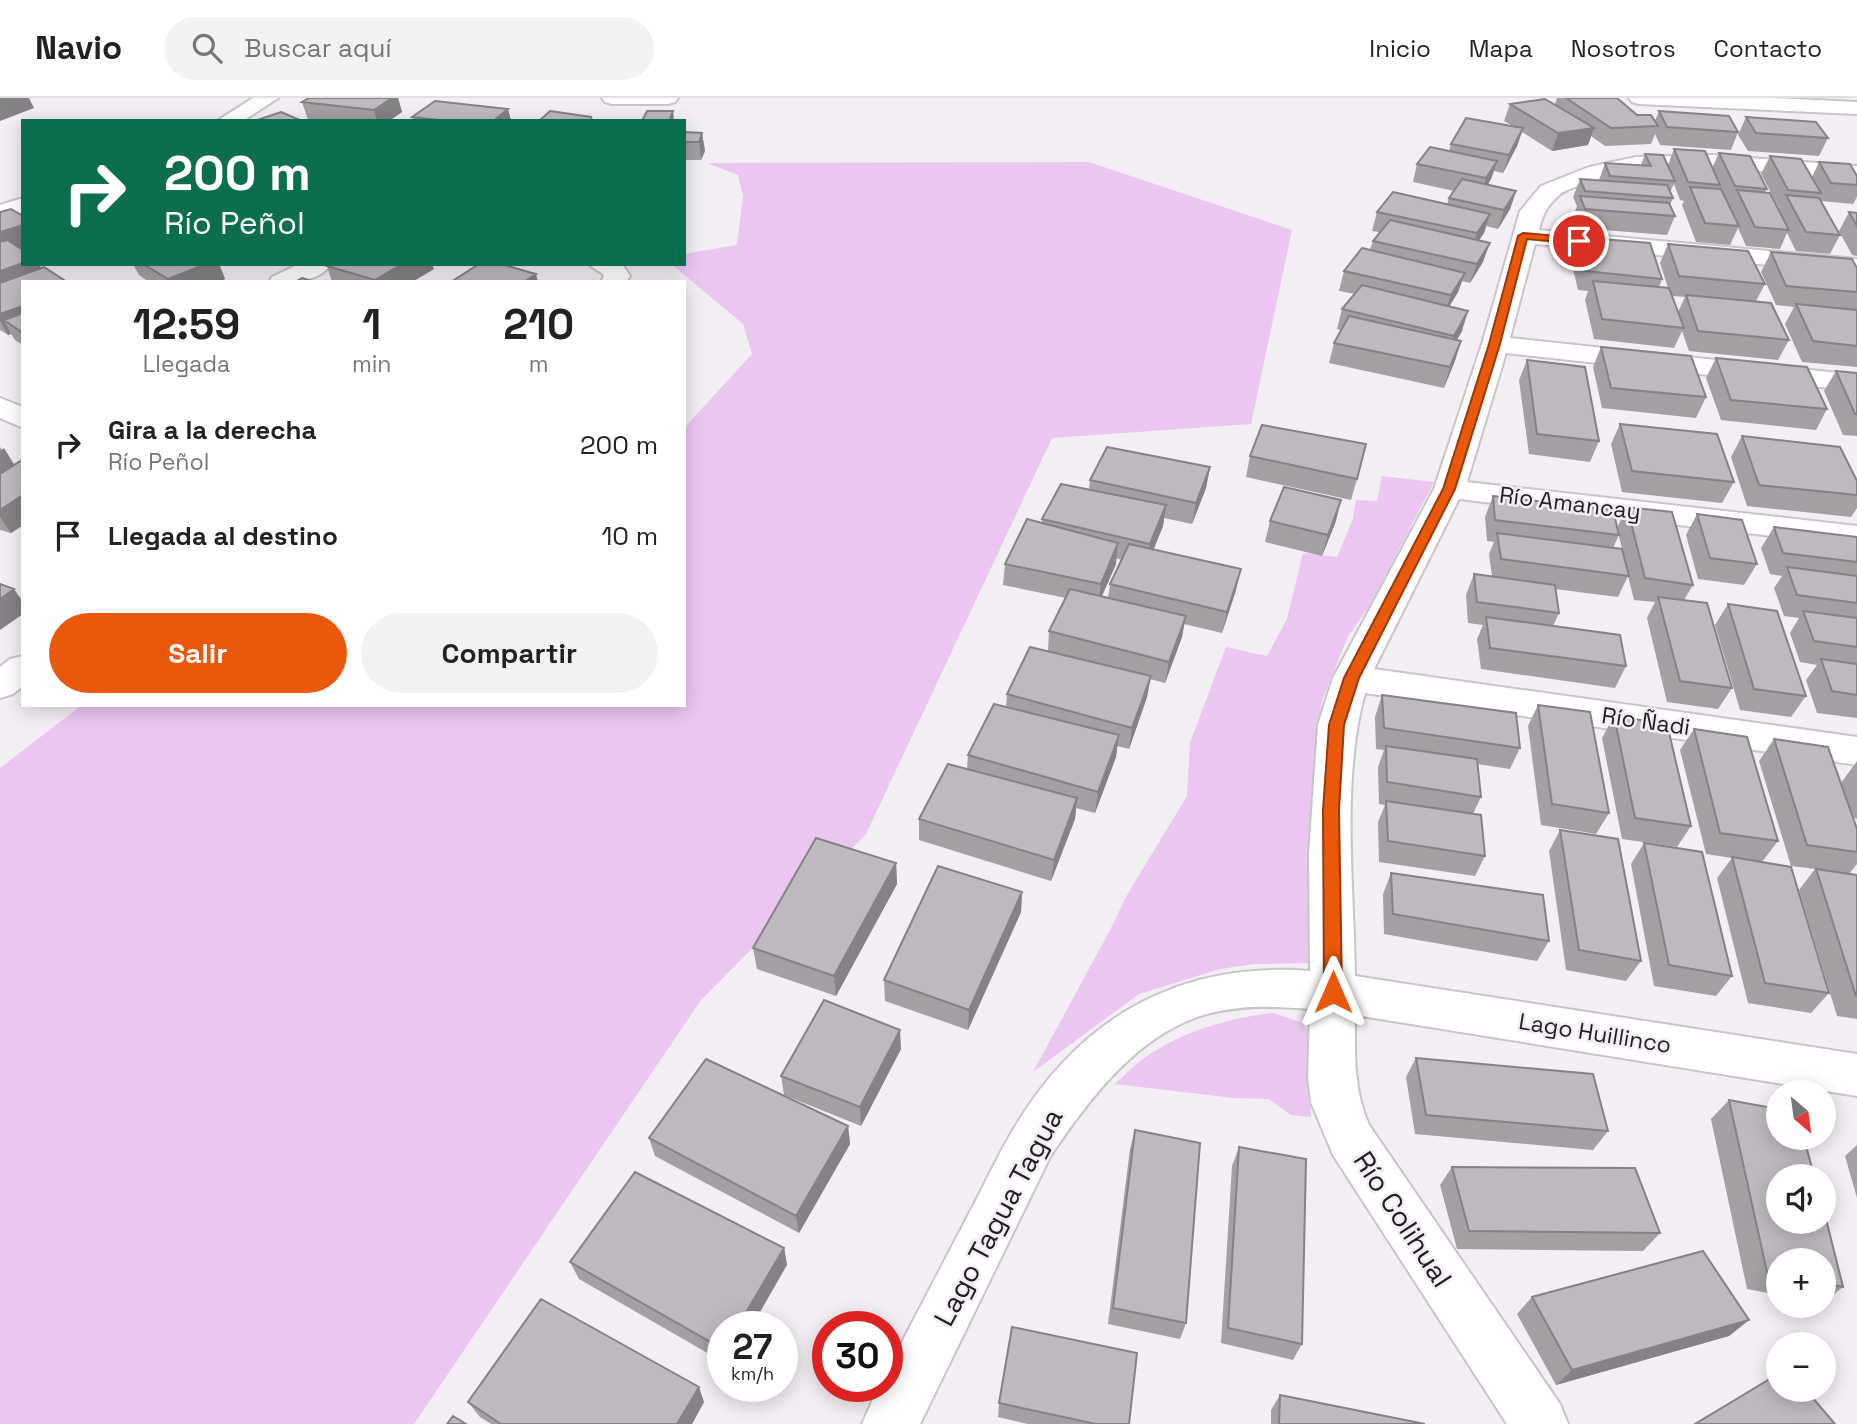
<!DOCTYPE html>
<html lang="es">
<meta charset="utf-8">
<style>
:root{--surface:#fff;--page:#f2f2f2;--text:#222;--muted:#767676;--line:#e0e0e0;--accent:#ea580c}
body{margin:0;font-family:"Space Grotesk",sans-serif;background:var(--page);color:var(--text);height:100vh;display:flex;flex-direction:column;font-size:26px;white-space:nowrap}
*{box-sizing:border-box;margin:0}
p{font-size:23px;color:var(--muted)}
.icon{flex:none;width:38px;height:38px;fill:none;stroke:currentColor;stroke-width:2;stroke-linecap:round;stroke-linejoin:round}
.map{position:relative;flex:1;overflow:hidden}
.sheet{position:absolute;left:21px;top:182px;width:665px;height:427px;display:flex;flex-direction:column;background:var(--surface);border-radius:0px;box-shadow:0 4px 18px #0003}
.sheet>*{flex:none}
.top-card{position:absolute;left:21px;top:21px;width:665px;height:147px;border-radius:0px;box-shadow:0 4px 18px #0003;background:#0b6e4f;color:#fff;overflow:hidden}
.needle{width:46px;rotate:151deg}
.fabs{position:absolute;left:1766px;top:982px;display:grid;gap:14px}
.fabs a{display:grid;place-items:center;width:70px;height:70px;border-radius:50%;background:var(--surface);box-shadow:0 4px 18px #0003;font-size:35px}
.speed{position:absolute;left:707px;top:1213px;display:flex;gap:14px;font-size:35px;font-weight:700;text-align:center}
.speed>*{display:grid;place-content:center;width:91px;height:91px;border-radius:50%;background:var(--surface);box-shadow:0 4px 18px #0003;line-height:1}
.speed small{font-size:18px;font-weight:400}
.speed .limit{border:10px solid #d22;background:#fff;color:#111}
.pin{position:absolute;display:grid;place-items:center;width:60px;height:60px;color:#fff;margin:-30px;border:4px solid #fff;border-radius:50%;box-shadow:0 2px 7px #0007}
.me{position:absolute;width:77px;margin:-38px;rotate:0deg;stroke-linejoin:round;filter:drop-shadow(0 0 5px #0008)}
.turn{display:flex;align-items:center;gap:24px;height:147px;padding:0 28px;font-size:32px}
.turn .icon{width:91px;height:91px;stroke-width:2.5}
.turn b{display:block;font-size:49px;line-height:60px}
.eta{display:flex;justify-content:space-evenly;align-items:center;height:119px;text-align:center}
.eta b{font-size:42px;font-weight:700;line-height:49px}
.cta{display:flex;gap:14px;margin-top:auto;padding:14px 28px}
.cta a{flex:1;height:80px;border-radius:42px;background:var(--accent);color:#fff;font-size:28px;font-weight:700;line-height:80px;text-align:center}
.cta a+a{background:var(--page);color:var(--text)}
ul{padding:0;list-style:none}
li{display:flex;align-items:center;gap:21px;height:91px;padding:0 28px}
li div{flex:1}
li b{display:block;font-size:26px}
li em{font-style:normal}
header{display:flex;align-items:center;gap:42px;box-sizing:border-box;height:98px;padding:0 35px;background:var(--surface);border-bottom:2px solid var(--line)}
header strong{font-size:33px}
nav{display:flex;gap:38px;margin-inline-start:auto;font-size:24px}
.search{width:490px;height:63px;background:var(--page);display:flex;align-items:center;gap:18px;box-sizing:border-box;padding:0 24px;border-radius:38px;color:var(--muted);font-size:26px}
.map>svg:first-child{display:block}
</style>
<header>
<strong>Navio</strong>
<div class="search"><svg class="icon" aria-label="search" viewBox="0 0 24 24"><circle cx="10" cy="10" r="6"/><path d="M15 15l6 6"/></svg>Buscar aquí</div>
<nav><a>Inicio</a><a>Mapa</a><a>Nosotros</a><a>Contacto</a></nav>
</header>
<div class="map">
<svg width="1857" height="1326" viewBox="0 0 1857 1326">
<rect width="100%" height="100%" fill="#f2eef3"/>
<!-- green -->
<path fill="#eac6f0" d="M1089 64 1292 132 1251 326 1052 340 866 736 701 902 414 1326H0V670L82 607H684V330L752 256 743 226 671 166H684V156L737 147 743 98 738 77 707 65Z
M1382 378 1434 384 1370 507 1348 538 1322 603 1317 635 1313 702 1317 865 1255 866 1220 871 1139 896 1033 974 1109 834 1127 797 1187 698 1190 645 1226 549 1267 558 1287 521 1303 455 1337 459 1353 421 1356 402 1377 403Z
M1273 915 1300 924 1311 935 1309 969 1311 1019 1291 1017 1269 1001 1234 1000 1115 986C1124 978 1134 967 1144 960 1181 934 1228 920 1273 915Z"/>
<g fill="none" stroke-linecap="round" stroke-linejoin="round">
<defs>
<path id="minor" d="M253 0H278L243 23H217Z
M602 0H678L675 4 668 6H612L605 4Z
M1629 0H1772L1857 4V16L1639 6 1632 4Z
M1711 57 1857 68V82C1768 75 1670 57 1584 86 1575 89 1563 92 1556 100 1546 109 1542 119 1539 132L1857 161V175L1535 146 1510 240 1857 277V293L1506 255 1467 384 1857 428V448L1459 401 1374 571 1857 639V667L1365 595C1341 680 1354 789 1355 878L1857 956V998L1355 917C1355 955 1353 991 1369 1027L1560 1306 1568 1326H1507L1333 1057 1311 1004 1308 980 1310 911C1276 908 1241 907 1207 916 1138 935 1088 1002 1050 1059L920 1326H862L879 1288H887V1273C915 1219 943 1165 971 1112 986 1084 999 1054 1016 1027 1083 917 1182 863 1310 873L1309 756 1318 627 1333 580 1434 391 1482 246 1520 113 1541 88 1589 69 1636 59Z
M23 100V115L0 122V107Z
M299 166H331C318 186 289 184 269 184L272 179Z
M589 166H622L630 178 626 184H601L604 178C601 172 593 172 589 166Z
M0 300 23 309V330L0 320Z
M23 558V588L13 596 0 600V569L10 561Z"/>
</defs>
<!-- minor casing -->
<use href="#minor" stroke="#c8c4c9" stroke-width="4"/>
<!-- minor -->
<use href="#minor" fill="#fff" fill-rule="evenodd"/>
</g>
<!-- wall -->
<path fill="#a39fa3" fill-rule="evenodd" d="M309 0H398L402 14 389 23H316L308 22 302 4Z
M1557 0H1617L1637 17 1655 23 1659 13 1738 34 1731 52 1660 47 1655 36 1651 46 1605 48 1591 38 1588 47 1552 53 1522 34 1517 48 1503 75 1494 73 1491 81 1488 87 1516 93 1510 111 1498 131 1486 128 1484 135 1479 142 1483 164 1470 185 1462 183 1458 194 1449 209 1462 233 1457 242 1461 243 1444 290 1329 265 1334 245 1341 232 1337 231 1342 211 1355 196 1339 193 1344 173 1370 152 1373 143 1379 134 1372 133 1377 114 1447 106 1449 100 1454 93 1413 84 1417 66 1449 53 1451 46 1513 28 1504 23 1510 6H1555Z
M508 11 511 23H414L412 19Z
M1746 19 1828 40 1819 58 1748 53 1738 37Z
M684 34 702 35 705 53 701 62H684Z
M1674 51 1712 70 1719 55 1767 91 1765 94 1779 112V110L1761 76 1770 58 1812 79 1819 64 1857 78V99L1853 106 1821 103 1819 99 1840 137 1830 156 1796 153 1787 135 1780 151 1746 148 1738 130 1730 147 1696 144 1682 107 1684 103 1680 102 1674 86 1670 94 1673 100 1670 107 1675 118 1667 137 1578 130 1574 117 1577 108 1573 99 1580 81 1599 82 1605 65 1641 67 1645 56 1668 67Z
M0 114 20 150 23 166H39L41 170 23 184V247L15 242 11 236 8 237 0 232Z
M1849 114 1857 115V158L1852 157 1839 133Z
M1577 139 1662 181 1659 189 1668 190 1660 165 1668 146 1765 186 1756 203 1789 242 1778 262 1689 253 1682 233 1674 250 1594 241 1585 202 1588 193 1578 192 1570 158ZM1672 198 1685 199 1678 214Z
M1771 154 1857 170V269L1802 264 1785 226 1794 209 1776 207 1761 174Z
M133 166H219L225 181 219 184H149L139 177Z
M327 168 434 171 412 184H332Z
M1601 249 1706 299 1696 320 1602 310 1593 269Z
M1716 260 1827 311 1816 332 1721 322 1706 280Z
M1527 262 1599 343 1590 364 1529 356 1519 282Z
M1836 273 1857 275V338L1843 337 1824 293Z
M1620 326 1734 384 1722 405 1622 394 1611 346Z
M1742 338 1857 383V410L1851 419 1747 408 1731 359Z
M0 349 14 367 23 362V427L11 435 0 432Z
M1250 358 1357 381 1351 402 1246 379Z
M1210 369 1206 390 1192 426 1164 420 1163 428 1153 452 1236 492 1222 535 1184 526 1182 539 1165 585 1150 581 1147 599 1129 651 1117 648 1116 659 1095 715 1076 710 1075 721 1051 783 919 742V721L967 671 968 657 1006 609 1007 596 1048 553 1049 533 1066 500 1003 487 1005 466 1042 425V421L1089 391 1090 382ZM1116 460 1121 462 1110 486 1108 500 1102 498 1116 466Z
M1493 398 1619 437 1613 450 1622 451 1617 430 1627 409 1693 487 1684 502 1732 590 1718 611 1667 604 1647 520 1655 504 1634 502 1628 478 1618 499 1555 491 1559 515 1553 528 1626 568 1615 590 1481 571 1477 541 1483 527 1468 525 1466 497 1474 476 1492 478 1489 456 1494 444 1487 443 1485 419Z
M1697 416 1757 466 1744 487 1698 481 1686 437Z
M1270 423H1336L1322 458 1265 444Z
M1774 429 1857 439V620L1817 615 1806 582 1817 567 1800 564 1790 535 1799 520 1784 518 1774 490 1782 478 1770 476 1761 450Z
M1728 506 1806 598 1791 619 1740 612 1715 527Z
M1382 597 1520 650 1510 671 1477 666 1481 699 1473 716 1485 758 1475 778 1379 764 1378 724 1385 707 1379 706 1378 669 1384 652 1376 651 1375 619Z
M1538 607 1609 715 1596 736 1541 727 1528 628Z
M1614 618 1691 728 1677 749 1622 741 1602 640Z
M1694 631 1778 743 1762 764 1829 895 1811 915 1748 905 1717 780 1732 760 1706 756 1680 652Z
M1774 641 1857 731V766L1849 776 1857 777V921L1837 918 1799 792 1815 771 1791 768 1759 663Z
M1857 663V721L1854 720 1841 685Z
M1560 732 1641 863 1626 883 1566 872 1549 753Z
M1644 745 1732 878 1716 898 1654 888 1631 766Z
M896 765 897 786 836 898 757 871 753 850Z
M1391 775 1549 843 1537 863 1384 836 1383 796Z
M1022 794 1021 814 968 932 885 903 884 882Z
M901 951 861 1028 784 997 781 978Z
M1416 960 1608 1033 1593 1052 1415 1036 1406 979Z
M1729 1002 1843 1189 1824 1204V1162H1778V1197L1747 1191 1711 1021Z
M848 1028 850 1046 799 1135 655 1058 649 1040Z
M1135 1032 1186 1225 1180 1241 1108 1226 1130 1051Z
M1857 1047V1100L1845 1058Z
M1239 1049 1302 1246 1293 1262 1221 1245 1232 1068Z
M1452 1069 1660 1135 1643 1153 1457 1151 1440 1087Z
M784 1150 787 1167 723 1228V1264L579 1181 570 1164Z
M1532 1199 1749 1222 1729 1238 1556 1287 1517 1216Z
M1280 1297 1425 1326H1271V1312Z
M468 1304H704L692 1326H491L480 1319Z
M999 1305 1129 1326H1028L998 1319Z"/>
<!-- shaded-wall -->
<path fill="#848285" d="M0 0H29L34 10 0 23Z
M392 0H398L402 14 389 23H377L374 12Z
M508 11 511 23H493Z
M673 13 674 23H669Z
M1523 30 1517 48 1503 75 1509 57Z
M1594 30 1588 47 1552 53 1558 35Z
M702 35 705 53 701 62 699 44Z
M1497 63 1491 81 1480 98 1486 80Z
M1516 93 1510 111 1498 131 1504 112Z
M1490 116 1484 135 1471 154 1477 135Z
M23 127V149L0 157V134Z
M1490 145 1483 164 1470 185 1477 166Z
M23 165V166H39L46 179 0 196V173Z
M206 166H219L225 181 219 184H169L168 181Z
M402 166H432L434 171 412 184H375V182Z
M1465 175 1458 194 1444 217 1451 197Z
M536 176 538 184H524Z
M23 208V231L4 222 11 236 8 237 0 223V216Z
M1468 213 1462 233 1447 258 1454 238Z
M1461 243 1455 263 1444 290 1450 269Z
M4 350 17 371 0 382V353Z
M1210 369 1206 390 1192 426 1196 405Z
M23 397V427L11 435 0 419V412Z
M1341 402 1336 423 1322 458 1328 437Z
M1166 407 1163 428 1147 468 1150 446Z
M1118 445 1116 466 1098 507 1101 486Z
M1241 471 1236 492 1222 535 1227 514Z
M14 491 23 504V516L0 532V501Z
M1186 518 1182 539 1165 585 1169 564Z
M1151 578 1147 599 1129 651 1132 630Z
M1119 637 1116 659 1095 715 1098 694Z
M1077 700 1075 721 1051 783 1054 762Z
M896 765 897 786 836 898 834 878Z
M1022 794 1021 814 968 932 969 912Z
M900 932 901 951 861 1028 860 1009Z
M848 1028 850 1046 799 1135 796 1118Z
M784 1150 787 1167 752 1228H738Z
M1749 1222 1729 1238 1556 1287 1572 1272Z
M699 1289 704 1304 692 1326H677Z"/>
<!-- building -->
<path fill="#bdb9be" stroke="#848285" stroke-width="2" d="M309 0H392L374 12 302 4Z
M1566 0H1617L1637 17H1651L1658 28 1611 30Z
M1545 1 1594 30 1558 35 1510 6Z
M435 3 508 11 493 23H447L412 19Z
M550 13 591 19 592 23H539Z
M647 13H673L669 23H642Z
M1659 13 1729 18 1738 34 1667 29Z
M281 14 302 23H254Z
M1746 19 1816 24 1828 40 1756 35Z
M1466 20 1523 30 1509 57 1451 46Z
M684 34 702 35 699 44H684Z
M1430 49 1497 63 1486 80 1417 66Z
M1674 51 1705 53 1720 87 1688 84Z
M1719 55 1750 58 1767 91 1735 88Z
M1645 56 1663 57 1675 83 1610 78 1605 65 1651 68Z
M1770 58 1801 61 1821 95 1788 92Z
M1819 64 1850 66 1857 78V87L1831 85Z
M1462 81 1516 93 1504 112 1449 100Z
M1580 81 1667 87 1673 100 1585 93Z
M1690 89 1721 91 1739 128 1705 125Z
M1737 92 1770 95 1789 132 1755 129Z
M1393 94 1490 116 1477 135 1377 114Z
M1786 97 1819 100 1840 137 1806 134Z
M1580 98 1669 105 1675 118 1585 111Z
M11 111 23 118V127L0 134V114Z
M1849 114 1857 115V128Z
M1390 122 1490 145 1477 166 1373 143Z
M1577 139 1650 145 1662 181 1585 173Z
M7 142 23 152V165L0 173V144Z
M1668 146 1748 153 1765 186 1679 178Z
M1362 150 1465 175 1451 197 1344 173Z
M1771 154 1852 161 1857 170V194L1786 188Z
M143 166H206L168 181Z
M331 166H402L375 182 327 168Z
M479 166H501L536 176 524 184H451Z
M44 169 67 184H23V208L0 216V185Z
M302 180 315 184H295Z
M1593 183 1669 190 1684 230 1602 221Z
M1362 187 1468 213 1454 238 1342 211Z
M1686 197 1771 205 1789 242 1698 233Z
M1796 206 1857 212V248L1813 243Z
M23 215V235L4 222Z
M1349 218 1461 243 1450 269 1334 245Z
M1601 249 1691 258 1706 299 1611 290Z
M1716 260 1807 269 1827 311 1731 302Z
M1527 262 1585 269 1599 343 1537 336Z
M1836 273 1857 275V316H1855Z
M1620 326 1717 336 1734 384 1632 373Z
M1262 327 1366 346 1357 381 1250 358Z
M1742 338 1840 349 1857 383V397L1759 387Z
M1107 349 1210 369 1196 405 1090 382Z
M22 362H23V397L0 412V376Z
M1061 386 1166 407 1150 446 1042 421Z
M1284 389 1341 402 1328 437 1270 423Z
M1493 398 1613 412 1619 437 1495 422Z
M1627 409 1672 414 1693 487 1645 480Z
M1697 416 1742 422 1757 466 1710 460Z
M1027 421 1118 445 1101 486 1005 466Z
M1774 429 1857 439V464L1783 455Z
M1497 435 1622 451 1629 478 1501 461Z
M1129 446 1241 471 1227 514 1110 486Z
M1787 469 1857 478V505L1797 497Z
M1474 476 1555 487 1559 515 1477 504Z
M0 486 14 491 0 501Z
M1070 491 1186 518 1169 564 1049 533Z
M1658 499 1707 505 1732 590 1680 583Z
M1728 506 1777 513 1806 598 1754 591Z
M1803 513 1857 520V549L1814 543Z
M1486 519 1620 537 1626 568 1490 550Z
M1030 549 1151 578 1132 630 1007 596Z
M1821 561 1857 566V597L1832 593Z
M1382 597 1516 615 1520 650 1384 630Z
M994 606 1119 637 1098 694 968 657Z
M1538 607 1590 614 1609 715 1552 706Z
M1614 618 1667 626 1691 728 1635 720Z
M1694 631 1747 639 1778 743 1720 735Z
M1774 641 1828 649 1857 731V754L1807 747Z
M1386 648 1477 661 1481 699 1387 684Z
M948 666 1077 700 1054 762 919 721Z
M1386 703 1481 717 1485 758 1388 743Z
M1560 732 1618 741 1641 863 1579 852Z
M816 740 896 765 834 878 753 850Z
M1644 745 1702 754 1732 878 1669 867Z
M1732 759 1791 769 1829 895 1765 885Z
M938 768 1022 794 969 912 884 882Z
M1816 771 1857 777V898H1856Z
M1391 775 1543 797 1549 843 1393 816Z
M824 902 900 932 860 1009 781 978Z
M1416 960 1593 976 1608 1033 1426 1017Z
M706 961 848 1028 796 1118 649 1040Z
M1729 1002 1778 1011V1040H1804L1814 1078H1778V1124H1824V1113L1843 1189 1824 1185V1162H1778V1176L1767 1174Z
M1135 1032 1200 1045 1186 1225 1113 1210Z
M1239 1049 1306 1061 1302 1246 1228 1230Z
M1452 1069 1635 1070 1660 1135 1469 1133Z
M635 1074 784 1150 738 1228H723V1251L570 1164Z
M1703 1153 1749 1222 1572 1272 1532 1199Z
M541 1201 699 1289 677 1326H501L468 1304Z
M1012 1229 1137 1255 1129 1326H1096L999 1305Z
M1778 1276V1292H1806L1835 1326H1695Z
M1280 1297 1425 1326H1279Z
M453 1318 466 1326H447Z"/>
<!-- route -->
<path fill="#ea580c" stroke="#983908" stroke-width="2" d="M1523 135 1579 140 1584 143 1579 146 1527 141 1500 246 1455 391 1359 580 1344 627 1339 712 1342 894 1340 899 1333 902 1327 899 1324 894 1323 712 1329 627 1344 580 1443 391 1489 246 1518 138Z"/>
<g text-anchor="middle" stroke-width="5" stroke-linejoin="round" paint-order="stroke">
<!-- street labels -->
<g font-size="23" fill="#201e20" stroke="#f2eef3">
<text transform="translate(1570 405) rotate(7)" y="8">Río Amancay</text>
<text transform="translate(1646 623) rotate(8)" y="8">Río Ñadi</text>
<text transform="translate(1595 935) rotate(9)" y="8">Lago Huillinco</text>
</g>
<!-- near-street labels -->
<g font-size="28" fill="#201e20" stroke="#f2eef3">
<text transform="translate(998 1119) rotate(-62)" y="10">Lago Tagua Tagua</text>
<text transform="translate(1403 1121) rotate(57)" y="10">Río Colihual</text>
</g>
</g>
</svg>
<div class="fabs">
<a><svg class="needle" viewBox="-14 -14 28 28"><path d="M0-13l5 13h-10z" fill="#e53935"/><path d="M0 13l5-13h-10z" fill="#767676"/></svg></a>
<a><svg class="icon" aria-label="sound" viewBox="0 0 24 24"><path d="M4 9h4l5-4v14l-5-4H4zM17 9q2 3 0 6"/></svg></a>
<a>+</a>
<a>−</a>
</div>
<div class="speed"><div>27<small>km/h</small></div><div class="limit">30</div></div>
<div class="pin" style="left:1579px;top:143px;background:#d93025"><svg class="icon" aria-label="arrive" viewBox="0 0 24 24"><path d="M6 21V4h12l-3 4 3 4H6"/></svg></div>
<svg class="me" style="left:1333px;top:894px" viewBox="-20 -20 40 40"><path d="M0-17L14 15 0 8-14 15z" fill="#ea580c" stroke="#fff" stroke-width="4"/></svg>
<div class="top-card">
<div class="turn"><svg class="icon" aria-label="right" viewBox="0 0 24 24"><path d="M7 20v-9h11M14 6l5 5-5 5"/></svg><div><b>200 m</b>Río Peñol</div></div>
</div>
<section class="sheet">
<div class="eta">
<div><b>12:59</b><p>Llegada</p></div>
<div><b>1</b><p>min</p></div>
<div><b>210</b><p>m</p></div>
</div>
<ul>
<li><svg class="icon" aria-label="right" viewBox="0 0 24 24"><path d="M7 20v-9h11M14 6l5 5-5 5"/></svg><div><b>Gira a la derecha</b><p>Río Peñol</p></div><em>200 m</em></li>
<li><svg class="icon" aria-label="arrive" viewBox="0 0 24 24"><path d="M6 21V4h12l-3 4 3 4H6"/></svg><div><b>Llegada al destino</b></div><em>10 m</em></li>
</ul>
<div class="cta"><a>Salir</a><a>Compartir</a></div>
</section>
</div>
